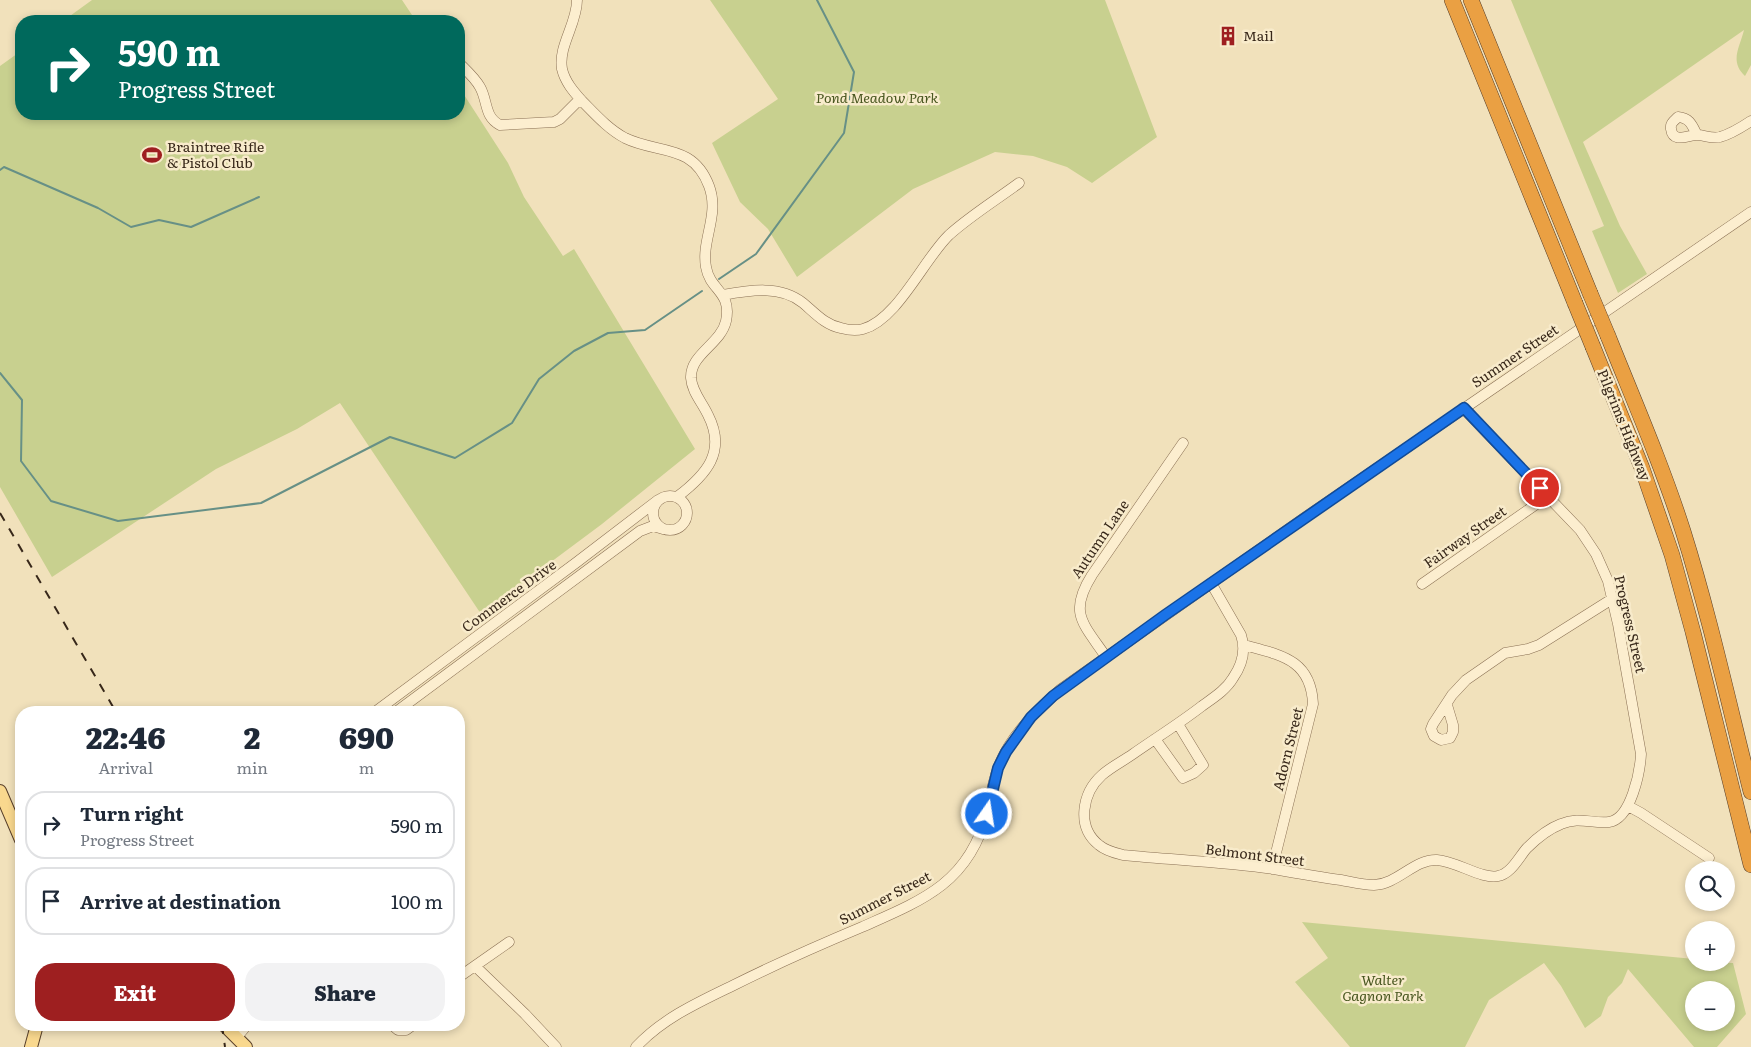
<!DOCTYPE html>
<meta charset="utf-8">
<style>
:root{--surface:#fff;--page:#f2f2f3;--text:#1f2937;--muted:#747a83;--line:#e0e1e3;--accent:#9e1f20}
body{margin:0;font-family:Literata,serif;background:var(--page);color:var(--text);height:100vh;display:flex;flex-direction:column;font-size:19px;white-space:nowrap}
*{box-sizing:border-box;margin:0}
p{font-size:16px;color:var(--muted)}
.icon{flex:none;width:28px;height:28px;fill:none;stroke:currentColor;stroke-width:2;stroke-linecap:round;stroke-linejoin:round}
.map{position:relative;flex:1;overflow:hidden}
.drawer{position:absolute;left:15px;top:706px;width:450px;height:325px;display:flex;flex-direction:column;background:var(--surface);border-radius:20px;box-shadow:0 2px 8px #0003}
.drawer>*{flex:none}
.banner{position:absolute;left:15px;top:15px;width:450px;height:105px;border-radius:20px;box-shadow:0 2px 8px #0003;background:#00695c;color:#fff;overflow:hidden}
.fabs{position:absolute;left:1685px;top:861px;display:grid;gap:10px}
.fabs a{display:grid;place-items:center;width:50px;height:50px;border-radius:50%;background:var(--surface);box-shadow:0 2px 8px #0003;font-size:25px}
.pin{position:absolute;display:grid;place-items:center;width:42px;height:42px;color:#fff;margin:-21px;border:2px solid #fff;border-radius:50%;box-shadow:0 1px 5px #0007}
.me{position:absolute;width:55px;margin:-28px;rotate:13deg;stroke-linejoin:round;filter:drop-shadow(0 0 4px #0008)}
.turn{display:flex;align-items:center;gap:18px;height:105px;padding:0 20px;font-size:22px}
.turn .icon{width:65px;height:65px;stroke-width:2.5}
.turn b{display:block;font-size:35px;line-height:42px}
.eta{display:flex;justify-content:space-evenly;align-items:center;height:85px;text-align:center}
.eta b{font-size:30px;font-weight:800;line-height:35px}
.cta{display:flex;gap:10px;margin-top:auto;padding:10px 20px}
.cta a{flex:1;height:58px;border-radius:20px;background:var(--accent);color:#fff;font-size:20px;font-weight:800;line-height:58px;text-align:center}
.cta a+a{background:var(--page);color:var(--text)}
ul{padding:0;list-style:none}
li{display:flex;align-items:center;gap:15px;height:68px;margin:0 10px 8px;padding:0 10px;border:2px solid var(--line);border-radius:20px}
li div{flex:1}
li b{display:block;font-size:19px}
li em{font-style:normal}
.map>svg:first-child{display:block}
</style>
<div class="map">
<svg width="1751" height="1047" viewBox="0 0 1751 1047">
<rect width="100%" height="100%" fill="#f1e1bb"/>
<!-- green -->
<path fill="#c8d08f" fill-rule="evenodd" d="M92 0H402L416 21H63Z
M710 0H1105L1157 137 1092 183 1067 167 1033 156 995 152 913 189 797 277 768 229 740 202 712 143 778 99Z
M1511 0H1751V65L1745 76C1729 61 1740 47 1744 30L1583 142 1620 226 1647 274 1618 293 1592 231 1604 226Z
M21 51V114H459V87L508 163 524 197 563 256 574 249 695 449 602 524 481 614 340 403 297 429 216 469 52 577 0 487V66Z
M1302 922 1694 959V962L1733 963 1746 1014 1717 1047H1694L1628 969 1622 983 1608 997 1601 1016 1585 1028 1561 986 1544 963 1489 1000 1465 1047H1350L1295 982 1328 958ZM1694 990H1726V1022H1694Z"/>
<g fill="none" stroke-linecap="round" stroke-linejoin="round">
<!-- stream -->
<path stroke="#679086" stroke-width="2" d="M0 170 4 167 98 208 131 227 159 220 191 227 259 197
M719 279 756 254 844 133 854 72 817 0
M0 373 22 400 21 461 51 501 118 521 261 503 390 437 455 458 512 423 539 379 574 351 608 333 645 330 702 291"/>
<defs>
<path id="minor" d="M577 0C577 24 558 46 562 69 565 82 574 92 582 101 595 114 608 129 625 138 657 154 693 143 709 186 720 215 701 240 706 267 710 291 732 291 726 321 721 344 690 354 691 378 692 392 702 402 708 415 727 452 706 475 677 497
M459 63C466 70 475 78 480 87 488 101 484 117 500 125L554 122 560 119 580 99
M1697 135C1692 125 1690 118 1678 117 1674 121 1670 123 1671 129 1673 144 1689 135 1697 135 1705 135 1711 139 1720 137 1731 134 1742 127 1751 121
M723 295C750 290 781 285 803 303 815 313 825 325 841 328 848 330 856 331 863 329 897 320 924 259 949 235 970 216 996 200 1019 183
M653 513a17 17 0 1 1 34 0a17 17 0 1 1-34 0Z
M1211 583 1241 635C1246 650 1242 665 1233 678 1226 690 1213 698 1202 706 1180 723 1156 738 1133 754 1123 761 1111 767 1102 775 1082 793 1076 827 1099 845 1106 851 1115 853 1123 855 1173 860 1224 862 1274 869 1296 873 1318 877 1341 880 1352 882 1363 885 1374 885 1398 884 1414 859 1437 860 1456 861 1483 880 1498 876 1511 874 1519 857 1527 848 1537 838 1548 829 1561 824 1579 816 1592 824 1609 822 1631 819 1640 772 1641 754L1618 624 1608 581 1596 554 1580 530 1463 408
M1422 584 1548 496
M1244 645C1280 655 1311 659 1313 704L1272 869
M1106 657C1083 623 1068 613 1092 575L1183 443
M1447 705 1453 725V732L1450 738 1441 740 1434 736 1431 729 1433 724 1452 695 1466 680 1505 653 1528 649 1539 645 1612 599
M375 712 577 562 658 500
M396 712 640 531 653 526 663 529
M1155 739 1183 778 1194 773 1203 765 1178 724
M1628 806 1641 813 1709 858
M475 966 525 1014 556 1047
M459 977 509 942
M392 1025 398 1030H406L413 1025
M237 1037 247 1025
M636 1047C663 1018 699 1002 734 985 776 964 819 945 862 927 889 915 919 903 942 885 966 866 980 841 987 812 990 798 993 782 998 768 1010 736 1036 711 1061 689L1304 518 1751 212"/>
<path id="major" d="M0 791 21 840
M224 1025 246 1047
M31 1047 37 1025"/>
<path id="highway" d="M1452 0 1575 303
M1471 0 1590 293
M1608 336C1634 401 1662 465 1683 531 1710 617 1729 705 1751 792
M1593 347 1642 468 1672 555 1693 632 1751 865"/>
</defs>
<!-- minor casing -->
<use href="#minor" stroke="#8a7054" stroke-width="11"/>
<!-- major casing -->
<use href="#major" stroke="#573e29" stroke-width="14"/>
<!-- highway casing -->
<use href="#highway" stroke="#573e29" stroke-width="16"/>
<!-- minor -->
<use href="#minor" stroke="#fceecf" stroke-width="10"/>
<!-- major -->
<use href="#major" stroke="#f9d88e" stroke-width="12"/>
<!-- highway -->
<use href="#highway" stroke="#eaa043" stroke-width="15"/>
<!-- rail -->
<path stroke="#38281a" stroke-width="2" stroke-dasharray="9 9" stroke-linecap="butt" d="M0 513 116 712
M222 1025 225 1047"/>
<defs>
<path id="highway-bridge" d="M1590 293 1608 336
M1575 303 1593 347"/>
</defs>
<!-- highway-bridge casing -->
<use href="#highway-bridge" stroke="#573e29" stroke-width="16" stroke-linecap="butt"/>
<!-- highway-bridge -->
<use href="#highway-bridge" stroke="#eaa043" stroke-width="15"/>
</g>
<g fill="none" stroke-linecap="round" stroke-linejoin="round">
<defs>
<path id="route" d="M987 814 998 768 1006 752 1031 717 1053 696 1165 615 1464 408 1540 488"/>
</defs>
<!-- route casing -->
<use href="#route" stroke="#114b97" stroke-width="12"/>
<!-- route -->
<use href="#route" stroke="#1a73e8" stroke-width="9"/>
</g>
<!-- icons -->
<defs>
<symbol id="building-bare" viewBox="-9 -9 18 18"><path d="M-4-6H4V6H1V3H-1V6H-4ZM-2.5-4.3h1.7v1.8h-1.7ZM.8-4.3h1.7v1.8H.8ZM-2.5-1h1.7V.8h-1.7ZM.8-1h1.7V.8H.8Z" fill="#9e1f20" stroke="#f8ebcb" stroke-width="2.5" paint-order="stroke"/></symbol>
<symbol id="stadium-bare" viewBox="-9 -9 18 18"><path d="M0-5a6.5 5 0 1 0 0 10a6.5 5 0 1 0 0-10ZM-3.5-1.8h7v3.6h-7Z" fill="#9e1f20" stroke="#f8ebcb" stroke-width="2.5" paint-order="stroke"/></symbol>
</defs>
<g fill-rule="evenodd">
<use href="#building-bare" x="1214" y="22" width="28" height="28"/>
<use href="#stadium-bare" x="138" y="141" width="28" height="28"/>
</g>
<g text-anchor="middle" stroke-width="5" stroke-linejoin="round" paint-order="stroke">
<!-- poi labels -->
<g font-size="14" fill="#38281a" stroke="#f8ebcb" text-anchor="start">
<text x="1243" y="41">Mail</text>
<text x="167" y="152">Braintree Rifle<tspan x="167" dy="16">&amp; Pistol Club</tspan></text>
</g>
<!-- park labels -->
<g font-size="14" font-style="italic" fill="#48561f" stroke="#f8ebcb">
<text x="877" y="103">Pond Meadow Park</text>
<text x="1383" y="985">Walter<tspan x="1383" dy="16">Gagnon Park</tspan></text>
</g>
<!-- street labels -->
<g font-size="14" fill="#38281a" stroke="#f8ebcb">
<text transform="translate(1515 356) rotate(-34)" y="5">Summer Street</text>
<text transform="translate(1624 425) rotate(68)" y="5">Pilgrims Highway</text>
<text transform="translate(1465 537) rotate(-35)" y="5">Fairway Street</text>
<text transform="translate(1100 539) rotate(-56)" y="5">Autumn Lane</text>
<text transform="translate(509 596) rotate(-36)" y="5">Commerce Drive</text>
<text transform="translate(1630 624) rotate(77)" y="5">Progress Street</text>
<text transform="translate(1288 749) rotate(-76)" y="5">Adorn Street</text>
<text transform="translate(1255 855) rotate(7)" y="5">Belmont Street</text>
<text transform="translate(885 898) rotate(-27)" y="5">Summer Street</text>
</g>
</g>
</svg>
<div class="fabs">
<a><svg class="icon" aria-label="search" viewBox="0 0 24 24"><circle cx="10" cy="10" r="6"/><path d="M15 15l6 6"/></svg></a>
<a>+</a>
<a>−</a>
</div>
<div class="pin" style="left:1540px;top:488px;background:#d93025"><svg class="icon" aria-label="arrive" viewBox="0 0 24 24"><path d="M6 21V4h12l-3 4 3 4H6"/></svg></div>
<svg class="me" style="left:987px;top:814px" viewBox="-20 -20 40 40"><circle r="17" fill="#1a73e8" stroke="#fff" stroke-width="3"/><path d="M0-11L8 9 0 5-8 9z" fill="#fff"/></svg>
<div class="banner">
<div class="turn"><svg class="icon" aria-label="right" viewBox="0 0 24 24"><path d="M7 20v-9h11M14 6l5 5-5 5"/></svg><div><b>590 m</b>Progress Street</div></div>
</div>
<section class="drawer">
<div class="eta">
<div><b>22:46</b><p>Arrival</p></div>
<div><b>2</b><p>min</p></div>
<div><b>690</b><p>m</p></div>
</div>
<ul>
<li><svg class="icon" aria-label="right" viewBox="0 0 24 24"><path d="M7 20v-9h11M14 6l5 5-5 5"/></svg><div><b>Turn right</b><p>Progress Street</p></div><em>590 m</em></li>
<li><svg class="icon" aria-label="arrive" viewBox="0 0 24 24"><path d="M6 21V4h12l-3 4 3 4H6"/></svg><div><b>Arrive at destination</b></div><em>100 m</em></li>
</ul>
<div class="cta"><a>Exit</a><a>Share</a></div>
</section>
</div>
